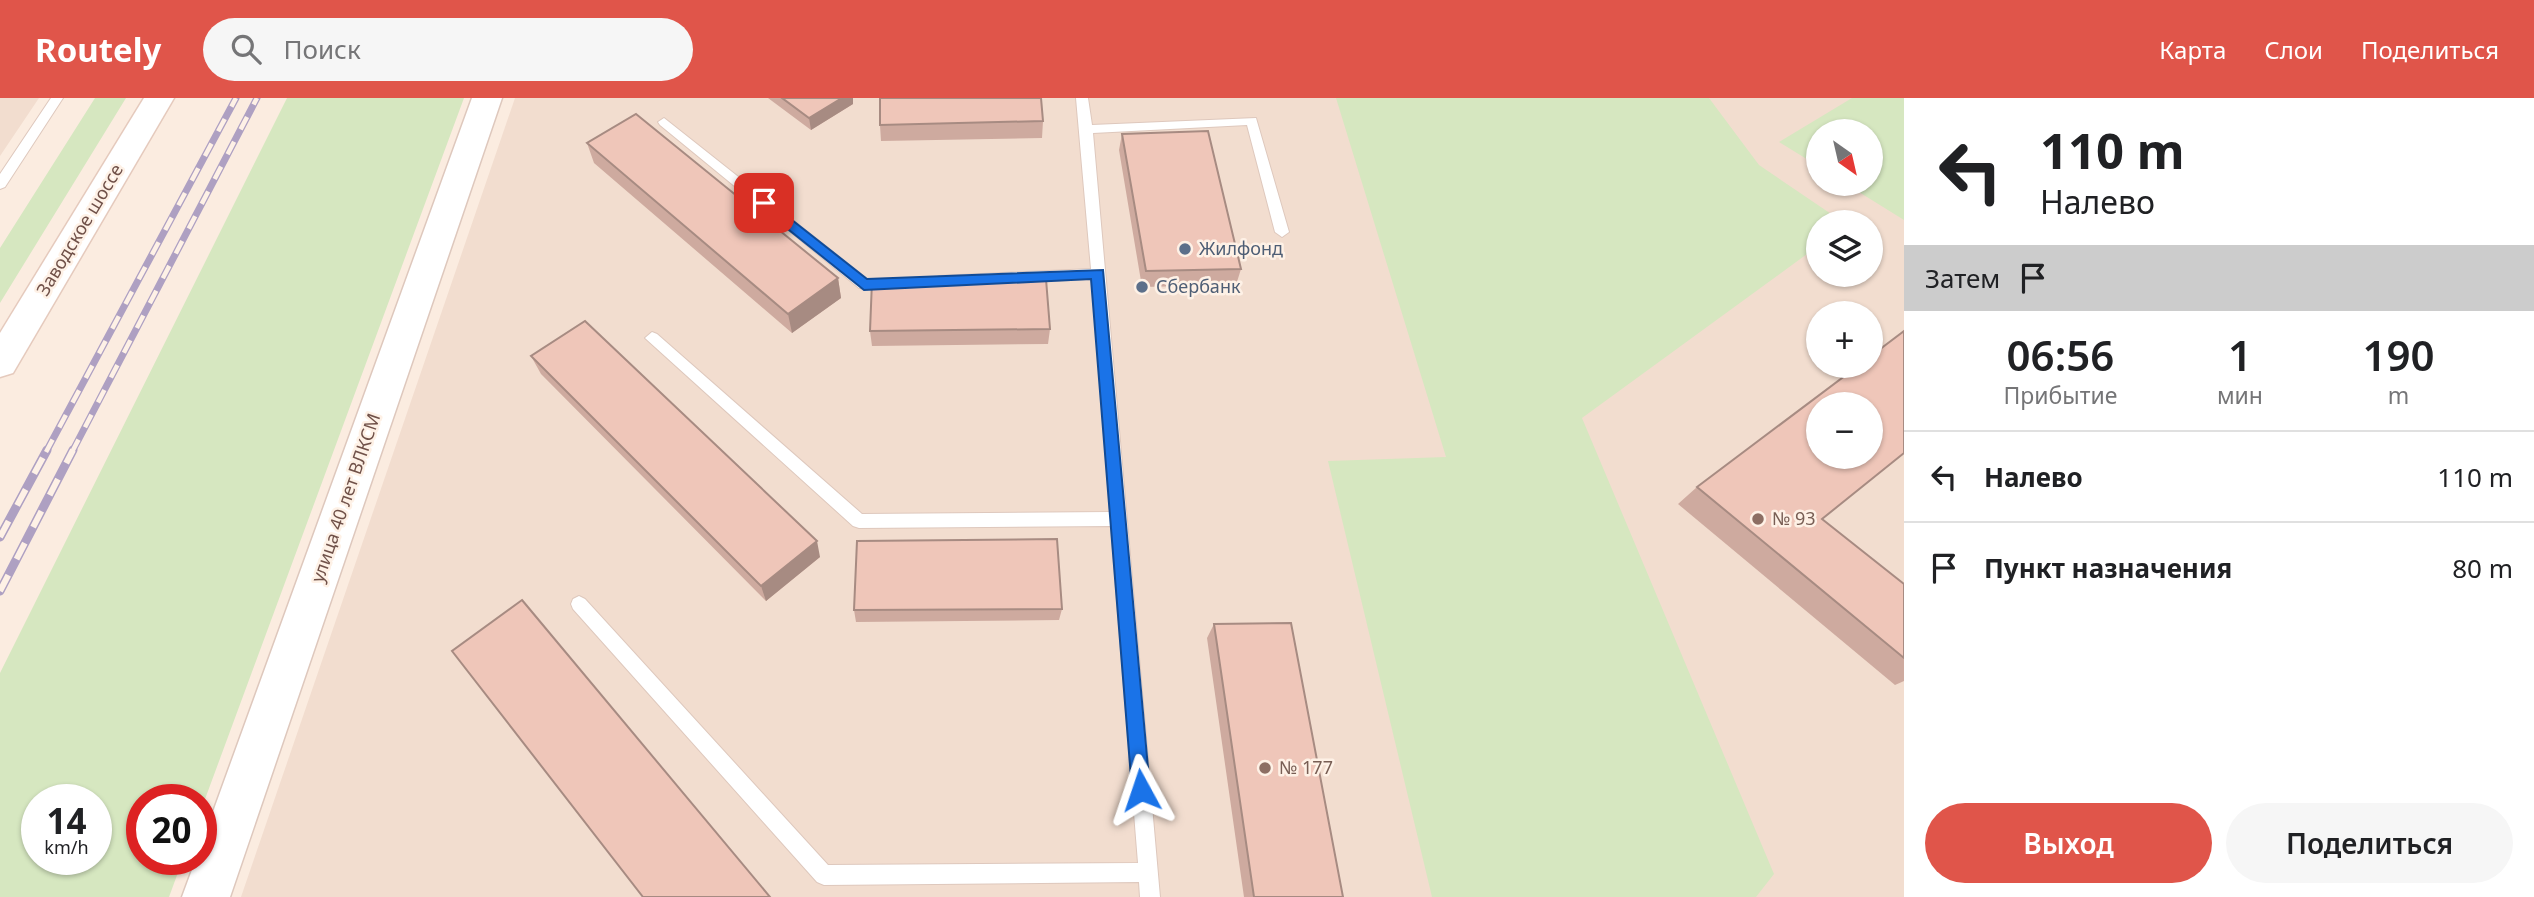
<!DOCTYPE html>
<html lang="ru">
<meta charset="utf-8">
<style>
:root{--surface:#fff;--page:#f6f6f6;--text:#202124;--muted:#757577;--line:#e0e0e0;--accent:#e0554a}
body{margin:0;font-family:"Noto Sans",sans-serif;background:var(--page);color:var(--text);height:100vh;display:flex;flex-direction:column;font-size:26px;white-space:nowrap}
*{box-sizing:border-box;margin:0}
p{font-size:23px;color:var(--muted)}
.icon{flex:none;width:38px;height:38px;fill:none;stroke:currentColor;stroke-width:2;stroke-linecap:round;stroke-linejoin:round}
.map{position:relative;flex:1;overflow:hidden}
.sheet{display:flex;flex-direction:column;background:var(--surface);width:630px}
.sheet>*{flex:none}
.banner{background:#fff;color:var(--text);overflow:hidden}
.needle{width:46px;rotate:146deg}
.buttons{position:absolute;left:1806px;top:21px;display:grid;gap:14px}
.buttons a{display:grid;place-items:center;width:77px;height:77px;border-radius:50%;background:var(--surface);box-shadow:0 2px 5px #0004;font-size:35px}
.speed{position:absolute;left:21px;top:686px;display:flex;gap:14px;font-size:35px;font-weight:700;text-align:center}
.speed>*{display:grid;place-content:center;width:91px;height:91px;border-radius:50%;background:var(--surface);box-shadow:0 2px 5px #0004;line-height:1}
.speed small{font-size:18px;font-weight:400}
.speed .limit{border:10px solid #d22;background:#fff;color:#111}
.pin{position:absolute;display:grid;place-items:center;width:60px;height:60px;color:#fff;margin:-30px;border-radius:14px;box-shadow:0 4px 10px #0006}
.me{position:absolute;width:77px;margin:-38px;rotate:355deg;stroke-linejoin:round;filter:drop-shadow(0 0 5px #0008)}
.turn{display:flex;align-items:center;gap:24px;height:147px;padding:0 21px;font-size:32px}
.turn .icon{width:91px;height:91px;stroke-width:2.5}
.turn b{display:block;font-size:49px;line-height:60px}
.then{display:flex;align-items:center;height:66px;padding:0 21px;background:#0003;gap:14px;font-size:26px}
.eta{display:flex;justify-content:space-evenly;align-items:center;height:119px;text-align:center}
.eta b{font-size:42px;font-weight:600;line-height:49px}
.primary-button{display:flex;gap:14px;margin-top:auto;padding:14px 21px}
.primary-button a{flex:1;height:80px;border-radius:42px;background:var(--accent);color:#fff;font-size:28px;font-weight:600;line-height:80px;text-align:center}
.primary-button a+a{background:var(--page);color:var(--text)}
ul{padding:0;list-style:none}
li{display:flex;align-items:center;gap:21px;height:91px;padding:0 21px;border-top:2px solid var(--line)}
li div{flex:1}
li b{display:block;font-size:26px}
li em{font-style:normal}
header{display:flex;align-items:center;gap:42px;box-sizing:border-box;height:98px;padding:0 35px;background:var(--accent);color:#fff}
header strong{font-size:33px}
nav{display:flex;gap:38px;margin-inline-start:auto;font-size:24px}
.search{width:490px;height:63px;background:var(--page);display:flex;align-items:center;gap:18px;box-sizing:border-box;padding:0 24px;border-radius:38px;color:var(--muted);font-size:26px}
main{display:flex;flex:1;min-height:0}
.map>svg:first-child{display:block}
</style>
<header>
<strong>Routely</strong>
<div class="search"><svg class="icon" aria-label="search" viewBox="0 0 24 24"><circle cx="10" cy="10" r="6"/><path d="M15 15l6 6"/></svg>Поиск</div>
<nav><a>Карта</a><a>Слои</a><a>Поделиться</a></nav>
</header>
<main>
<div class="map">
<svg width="1904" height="799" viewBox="0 0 1904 799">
<rect width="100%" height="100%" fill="#fbece0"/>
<!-- residential -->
<path fill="#f2ddcf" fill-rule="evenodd" d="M0 0H39L0 58Z
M515 0H1904V799H241ZM1818 33H1871V86H1818ZM1818 124H1871V177H1818ZM1818 215H1871V268H1818ZM1818 306H1871V359H1818Z"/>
<!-- green -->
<path fill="#d6e7c0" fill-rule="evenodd" d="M95 0H126L0 205V150Z
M287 0H464L201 712V702H142V761H183L169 799H0V575ZM37 702H96V761H37Z
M1336 0H1709L1759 67 1843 124H1818V148L1582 320 1774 776 1756 799H1432L1328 363 1446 359Z
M1852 0H1904V122L1846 86H1871V33H1818V68L1779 44Z"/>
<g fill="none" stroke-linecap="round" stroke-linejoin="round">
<defs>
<path id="service" d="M51 0H63L5 89 0 91V76Z
M1076 0H1088L1092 27 1256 20 1289 134 1282 139 1275 134 1247 27 1093 35 1160 799H1140L1139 784 824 787 817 784 573 511 571 506 573 501 579 498 585 501 828 767 1138 765 1111 428 859 430 853 428 645 240 652 234 657 236 862 416 1110 414 1092 181 939 188 932 183 939 178 1091 171Z
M664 20 867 181H897L899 185 897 189 859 190 660 27 658 24Z"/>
<path id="tertiary" d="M472 0H502L230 799H182L196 761H201V747Z"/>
<path id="secondary" d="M144 0H174L13 275 0 279V235Z"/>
</defs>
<!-- service casing -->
<use href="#service" stroke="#dec8bd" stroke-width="2"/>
<!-- tertiary casing -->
<use href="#tertiary" stroke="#dec8bd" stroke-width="3"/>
<!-- secondary casing -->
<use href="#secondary" stroke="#e5cabd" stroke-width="3"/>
<!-- service -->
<use href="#service" fill="#fff" fill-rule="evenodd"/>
<!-- tertiary -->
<use href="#tertiary" fill="#fff" fill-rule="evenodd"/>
<!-- secondary -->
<use href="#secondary" fill="#fff" fill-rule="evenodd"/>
<defs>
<path id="rail-far1" d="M46 354 236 0
M72 354 257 0"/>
<path id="rail" d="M0 439 47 352
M0 493 73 352"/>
</defs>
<!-- rail-far1 casing -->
<use href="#rail-far1" stroke="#aea0c2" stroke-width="7"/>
<!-- rail casing -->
<use href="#rail" stroke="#aea0c2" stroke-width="9"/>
<!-- rail-far1 -->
<use href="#rail-far1" stroke="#fef1e6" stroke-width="4.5" stroke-dasharray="14" stroke-linecap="butt"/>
<!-- rail -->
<use href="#rail" stroke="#fef1e6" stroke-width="6" stroke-dasharray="18" stroke-linecap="butt"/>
</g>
<!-- wall -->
<path fill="#ceaa9f" d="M768 0H853V6L811 32Z
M1043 23 1042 40 881 43 880 27Z
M1122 36 1241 171 1236 187 1142 189 1119 52Z
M587 45 838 180 841 200 792 235 594 65Z
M1050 231 1048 246 872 248 870 233Z
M531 258 820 459 766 503 541 276Z
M1697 389 1822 421 1904 486V583L1895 587 1678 406Z
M1062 511 1059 522 856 524 854 512Z
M1214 526 1343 799H1244L1207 540Z"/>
<!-- shaded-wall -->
<path fill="#a78b82" d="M842 0H853V6L811 32 809 20Z
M838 180 841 200 792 235 788 216Z
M817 443 820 459 766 503 761 488Z"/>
<!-- building -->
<path fill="#efc6b9" stroke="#a78b82" stroke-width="2" fill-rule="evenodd" d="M782 0H842L809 20Z
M880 0H1041L1043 23 880 27Z
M636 16 838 180 788 216 587 45Z
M1208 33 1241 171 1146 173 1122 36Z
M1046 181 1050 231 870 233 872 183Z
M585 223 817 443 761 488 531 258Z
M1904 233V355L1822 421 1904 486V560L1697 389 1858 268H1871V258ZM1818 306H1871V359H1818Z
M1057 441 1062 511 854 512 857 443Z
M522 502 770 799H643L452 553Z
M1291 525 1343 799H1254L1214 526Z"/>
<!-- route -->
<path fill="#1a73e8" stroke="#114b97" stroke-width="2" d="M764 100 867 181 1103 172 1150 692 1148 699 1141 702 1134 699 1132 692 1091 181 864 192 759 108 757 105Z"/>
<!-- markers -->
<g fill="#5c6f8a" stroke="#fef1e6" stroke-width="2.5">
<circle cx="1185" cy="151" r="7"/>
<circle cx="1142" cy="189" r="7"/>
</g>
<g fill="#8d6e63" stroke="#fef1e6" stroke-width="2.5">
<circle cx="1758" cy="421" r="7"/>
<circle cx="1265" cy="670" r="7"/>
</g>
<g text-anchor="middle" stroke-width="5" stroke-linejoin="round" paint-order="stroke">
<!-- street labels -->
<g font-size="18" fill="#705149" stroke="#fef1e6">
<text transform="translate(80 132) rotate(-59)" y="6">Заводское шоссе</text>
<text transform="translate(346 400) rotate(-71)" y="6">улица 40 лет ВЛКСМ</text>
</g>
<!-- service labels -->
<g font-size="18" fill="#4e5e75" stroke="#fef1e6" text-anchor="start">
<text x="1199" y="157">Жилфонд</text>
<text x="1156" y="195">Сбербанк</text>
</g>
<!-- education labels -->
<g font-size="18" fill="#785e54" stroke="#fef1e6" text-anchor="start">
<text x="1772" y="427">№ 93</text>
<text x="1279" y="676">№ 177</text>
</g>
</g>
</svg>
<div class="buttons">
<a><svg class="needle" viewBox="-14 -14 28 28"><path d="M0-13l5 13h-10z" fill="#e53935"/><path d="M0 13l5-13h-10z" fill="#757577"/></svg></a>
<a><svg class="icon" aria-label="layers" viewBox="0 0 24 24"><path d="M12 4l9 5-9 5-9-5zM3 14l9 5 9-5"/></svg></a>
<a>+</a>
<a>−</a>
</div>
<div class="speed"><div>14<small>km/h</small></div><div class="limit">20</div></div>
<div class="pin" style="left:764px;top:105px;background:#d93025"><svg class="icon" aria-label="arrive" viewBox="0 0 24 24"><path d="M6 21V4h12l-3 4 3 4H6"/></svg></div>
<svg class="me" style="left:1141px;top:692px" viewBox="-20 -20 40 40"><path d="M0-17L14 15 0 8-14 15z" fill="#1a73e8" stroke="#fff" stroke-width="4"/></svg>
</div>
<section class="sheet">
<div class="banner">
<div class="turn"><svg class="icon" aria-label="left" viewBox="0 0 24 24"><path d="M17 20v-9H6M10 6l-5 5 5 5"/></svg><div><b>110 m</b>Налево</div></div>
<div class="then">Затем<svg class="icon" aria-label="arrive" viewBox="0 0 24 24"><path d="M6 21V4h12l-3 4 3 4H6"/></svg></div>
</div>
<div class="eta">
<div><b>06:56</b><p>Прибытие</p></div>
<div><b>1</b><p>мин</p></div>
<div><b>190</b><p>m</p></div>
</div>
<ul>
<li><svg class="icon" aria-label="left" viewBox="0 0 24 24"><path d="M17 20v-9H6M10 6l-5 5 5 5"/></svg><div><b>Налево</b></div><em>110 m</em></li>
<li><svg class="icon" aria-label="arrive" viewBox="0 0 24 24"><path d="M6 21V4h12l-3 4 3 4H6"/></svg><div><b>Пункт назначения</b></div><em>80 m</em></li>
</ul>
<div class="primary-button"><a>Выход</a><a>Поделиться</a></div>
</section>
</main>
